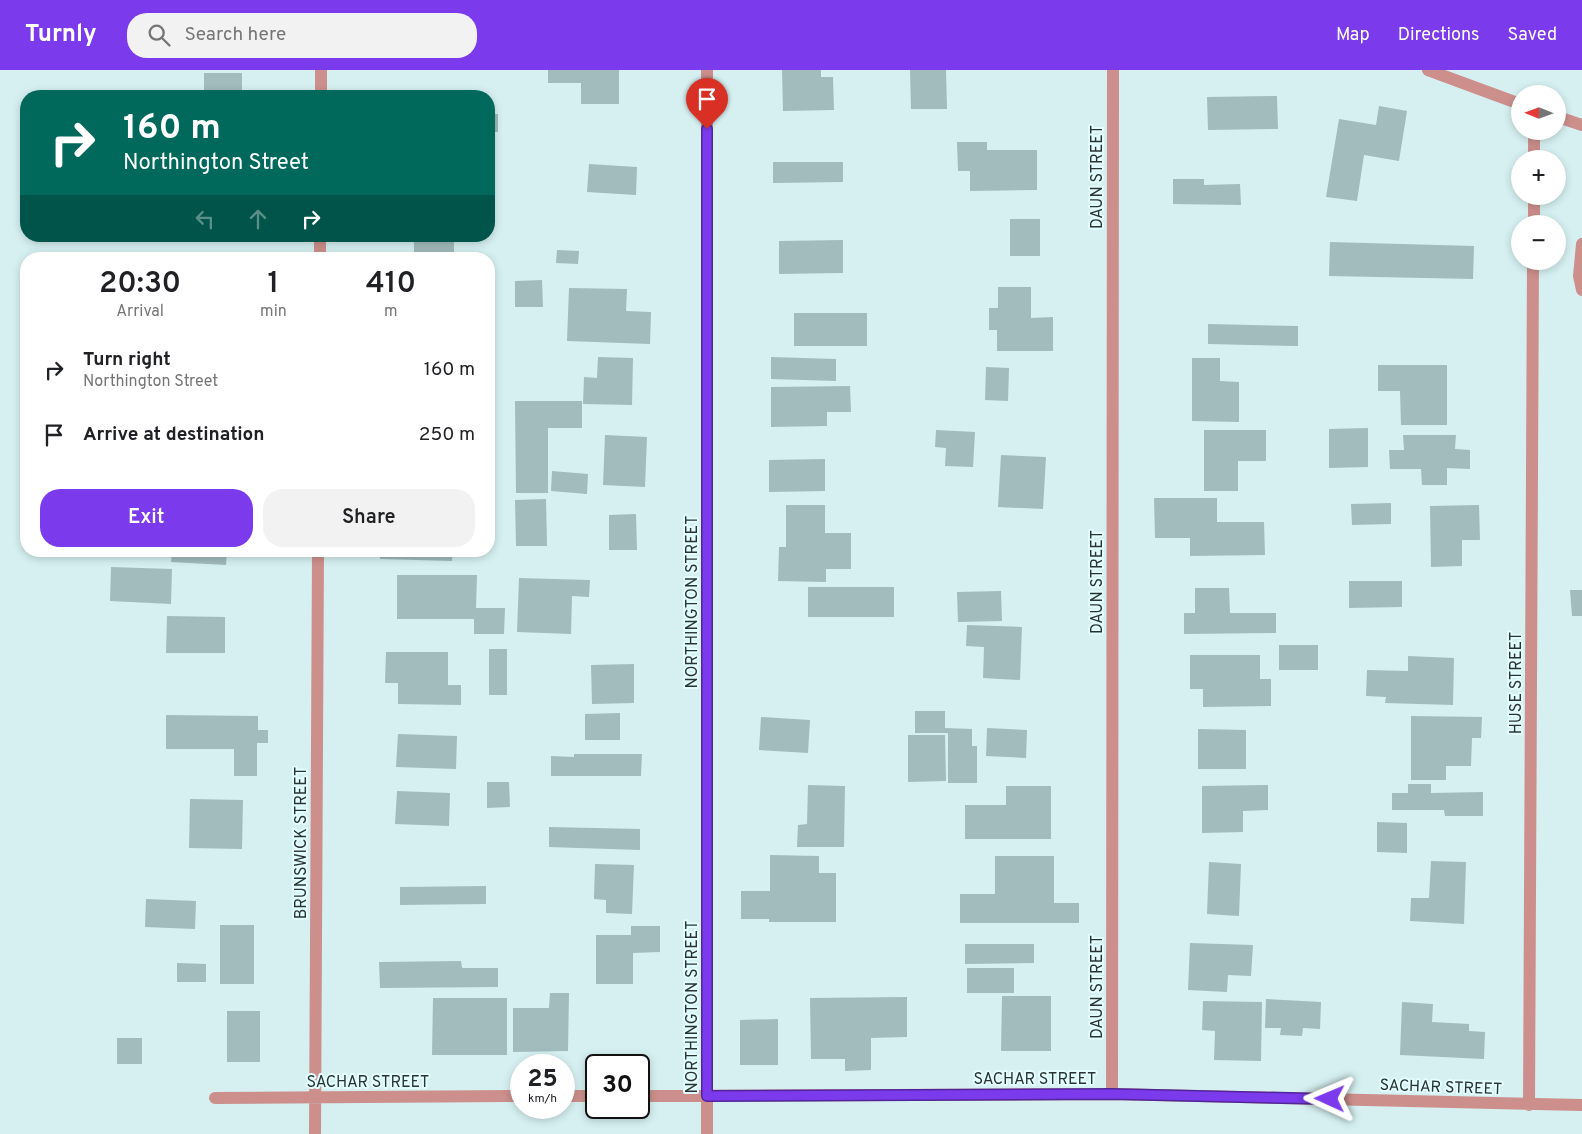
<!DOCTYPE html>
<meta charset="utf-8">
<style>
:root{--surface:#fff;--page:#f2f2f2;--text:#202124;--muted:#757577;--accent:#7c3aed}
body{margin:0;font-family:Overpass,sans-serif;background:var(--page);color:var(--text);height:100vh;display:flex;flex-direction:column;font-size:19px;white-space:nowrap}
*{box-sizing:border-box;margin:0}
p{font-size:16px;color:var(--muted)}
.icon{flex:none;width:28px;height:28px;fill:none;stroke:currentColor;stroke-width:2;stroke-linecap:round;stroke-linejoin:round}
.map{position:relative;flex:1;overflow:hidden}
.panel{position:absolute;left:20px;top:182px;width:475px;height:305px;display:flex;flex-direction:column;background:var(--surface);border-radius:20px;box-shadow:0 2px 8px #0003}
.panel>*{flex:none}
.guide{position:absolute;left:20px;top:20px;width:475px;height:152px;border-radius:20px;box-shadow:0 2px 8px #0003;background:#00695c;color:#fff;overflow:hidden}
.needle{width:32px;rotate:271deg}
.fabs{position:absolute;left:1511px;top:15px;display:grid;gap:10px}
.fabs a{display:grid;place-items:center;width:55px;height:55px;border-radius:50%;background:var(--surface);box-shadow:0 2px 8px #0003;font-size:25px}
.speed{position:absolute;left:510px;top:984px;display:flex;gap:10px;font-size:25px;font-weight:700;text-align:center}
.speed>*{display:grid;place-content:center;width:65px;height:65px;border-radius:50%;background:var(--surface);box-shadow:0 2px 8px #0003;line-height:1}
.speed small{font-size:12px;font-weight:400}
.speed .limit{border:2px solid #111;border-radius:8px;background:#fff;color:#111}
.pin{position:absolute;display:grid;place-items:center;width:42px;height:42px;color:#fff;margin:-51px -21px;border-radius:50% 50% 50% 0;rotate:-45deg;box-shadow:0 0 5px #0007}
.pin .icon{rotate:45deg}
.me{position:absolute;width:55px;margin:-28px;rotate:271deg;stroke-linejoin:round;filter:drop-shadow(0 0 4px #0008)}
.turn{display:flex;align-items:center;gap:18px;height:105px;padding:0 20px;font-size:22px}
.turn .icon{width:65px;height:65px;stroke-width:2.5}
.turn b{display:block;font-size:35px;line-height:42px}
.lanes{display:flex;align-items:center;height:48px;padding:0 20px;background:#0003;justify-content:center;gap:25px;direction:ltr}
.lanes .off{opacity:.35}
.eta{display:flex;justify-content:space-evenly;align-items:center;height:85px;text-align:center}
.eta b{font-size:30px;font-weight:600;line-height:35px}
.primary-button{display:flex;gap:10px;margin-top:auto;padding:10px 20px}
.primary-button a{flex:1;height:58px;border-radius:20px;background:var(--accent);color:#fff;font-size:20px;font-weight:600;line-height:58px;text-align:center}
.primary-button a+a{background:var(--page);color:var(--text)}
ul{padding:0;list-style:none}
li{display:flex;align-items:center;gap:15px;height:65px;padding:0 20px}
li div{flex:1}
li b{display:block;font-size:19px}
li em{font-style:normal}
header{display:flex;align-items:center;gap:30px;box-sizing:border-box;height:70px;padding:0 25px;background:var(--accent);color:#fff}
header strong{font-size:24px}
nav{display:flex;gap:28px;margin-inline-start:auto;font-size:18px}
.search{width:350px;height:45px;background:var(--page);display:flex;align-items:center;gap:12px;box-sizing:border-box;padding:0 18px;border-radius:20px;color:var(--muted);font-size:19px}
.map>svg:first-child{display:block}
</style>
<header>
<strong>Turnly</strong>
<div class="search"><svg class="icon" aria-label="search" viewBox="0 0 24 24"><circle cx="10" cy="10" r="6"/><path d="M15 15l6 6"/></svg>Search here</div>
<nav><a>Map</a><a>Directions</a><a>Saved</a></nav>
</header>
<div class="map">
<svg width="1582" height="1064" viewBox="0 0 1582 1064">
<rect width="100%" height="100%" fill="#d6f0f1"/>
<!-- building -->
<path fill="#a2bbbc" d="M548 0H619V34H581V13H548Z
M782 0H821V7H833L834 40 783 41Z
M910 0H946L947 39H911Z
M204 3H242V26H204Z
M1277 26 1278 59 1208 60 1207 27Z
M1379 36 1407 41 1399 91 1364 85 1357 131 1326 127 1339 49 1376 55Z
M489 44H498V62H489Z
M957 72H987V80H1037V120L970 121V101H958Z
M773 92H843V112L773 113Z
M589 94 637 97 636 125 587 122Z
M1173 109H1204V115L1240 114 1241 135 1173 134Z
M1010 149H1040V186H1010Z
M414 166H454V189H414Z
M843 170V203L779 204V171Z
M1330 172 1474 176 1473 209 1329 206Z
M557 180 579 181 578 194 556 193Z
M542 210 543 237H515V211Z
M998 217H1031V248L1053 247V281H997V260H989V238H998Z
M569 218 627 219 626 241 651 242 650 274 567 271Z
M794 243H867V276H794Z
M1208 254 1298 256V276L1208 274Z
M598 287 633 288 632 335 583 334 584 307 597 308Z
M771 287 836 289V311L771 309Z
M1192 288H1220V311L1239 312V352L1192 351Z
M1378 295H1447V355H1401L1400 321H1378Z
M986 297 1009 298 1008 331 985 330Z
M850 316 851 342H827V356L771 357V317Z
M515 331H582V358H548V423H516Z
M1368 358V397L1329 398V359Z
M936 360 975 362 973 397 945 396 946 378 935 377Z
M1204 360H1266V391H1238V421H1204Z
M605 365 647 367 645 417 603 415Z
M1403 365H1456L1455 379 1470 380V399L1447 398V415H1422L1421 399H1390L1389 380H1404Z
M1001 385 1046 387 1043 439 998 437Z
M825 389V421L769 422V390Z
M552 401 588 404 587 424 551 421Z
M1154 428H1217V452H1264L1265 485 1190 486V468H1155Z
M546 429 547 476H516L515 430Z
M1391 433V454L1352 455 1351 434Z
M786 435H825V463H851V499H826V512L778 511 779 477H786Z
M1479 435 1480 470H1462V496L1431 497 1430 436Z
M636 444 637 480H609V445Z
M172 481H227L226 495 171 492Z
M380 481H453L452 491 380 489Z
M111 497 172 499 171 534 110 531Z
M397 505H477L476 538H505L504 564H474V549H397Z
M519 508 590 510 589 527 572 526 571 564 517 562Z
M1349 511H1402V537L1349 538Z
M808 517H894V547H808Z
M1195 518H1229L1230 543H1276V563L1184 564V543H1195Z
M1570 520H1582V546H1572Z
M1001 521 1002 551 958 552 957 522Z
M167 546 225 547V583H166Z
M967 555 1022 557 1020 610 983 608 984 577 966 576Z
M1279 575H1318V600H1279Z
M489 579H507V625H489Z
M386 582H448V615H461V635L398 634V613H385Z
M1190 585H1260V609H1271V636L1203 637V619H1190Z
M1408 586 1454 588 1453 635 1385 633 1386 627 1366 626 1367 600 1408 601Z
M634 594V633L592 634 591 595Z
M915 641H945V658L972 659V676H977V713H948V663H915Z
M620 643V670H585V644Z
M166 645 258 646V660H268V673H257V706H234V679H166Z
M1411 646 1482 647 1481 668H1472L1471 696H1446V710H1411Z
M761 647 810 650 808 683 759 680Z
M987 658 1027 660 1026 688 986 686Z
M1198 659 1246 660V699H1198Z
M398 664 457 666 456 699 396 697Z
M908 665H945L946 711 908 712Z
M574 684H642L641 706H551V686L574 687Z
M487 712H509L510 737 487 738Z
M1408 714H1431V723L1483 722V746H1445L1444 740H1392V723H1408Z
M808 715 845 716 844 777H797L798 755 807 754Z
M1268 715V740L1243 741V762L1202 763V716Z
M1006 716H1051V769H965V735H1006Z
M397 721 450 723 449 756 395 754Z
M190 729 243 730 242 779 189 778Z
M1377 752 1407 753V783L1377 782Z
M549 757 640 759V780L549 777Z
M770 785 819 786V803H836V852H769V849H741V821H770Z
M995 786H1054V833H1079V853H960V824H995Z
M1431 791 1466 792 1464 854 1410 851 1411 828H1429Z
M1209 792 1241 794 1239 846 1207 844Z
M595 794 634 795 632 844 606 843V830L594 829Z
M486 816V834L400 835V817Z
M146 829 196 831 195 859 145 857Z
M220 855H254V914H220Z
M631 856H660V882L633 883V914H596V865H631Z
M1190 873 1253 875 1251 906 1228 905 1227 922 1188 920Z
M965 874H1034V893L965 894Z
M461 891 462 898H498V917L380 918 379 892Z
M177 893 206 894V912H177Z
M967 898H1014V923H967Z
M550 923H569L568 981 513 982V938H549Z
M1002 926H1051V981H1001Z
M907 927V967L871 968V1000L845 1001V989H811L810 928Z
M433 928H507V985H432Z
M1266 929 1321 932 1320 959 1303 958 1302 966 1280 965 1281 958H1265Z
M1203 931 1262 932 1261 991 1214 990 1215 961 1202 960Z
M1402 932 1433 934 1432 952 1469 954V961L1485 962 1484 989 1400 985Z
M227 941H260V992H227Z
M778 949V995H740V950Z
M117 968H142V994H117Z"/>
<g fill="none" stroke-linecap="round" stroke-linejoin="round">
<!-- service -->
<path stroke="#cd8f8c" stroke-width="12" d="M1582 174 1579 206 1582 220"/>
<!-- minor -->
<path stroke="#cd8f8c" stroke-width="12" d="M1428 0 1520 34
M321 26V0
M1558 47 1582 55
M1534 89V61
M1534 154V126
M320 189V166
M1112 1024 1113 0
M564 1026H596
M639 1026 1112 1024 1582 1035
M215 1028 521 1026
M1529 1035 1533 191
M315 1064 318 481
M707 1064V0"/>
</g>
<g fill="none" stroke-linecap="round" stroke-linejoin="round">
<defs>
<path id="route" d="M707 59V1026L1112 1024 1330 1029"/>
</defs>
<!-- route casing -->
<use href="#route" stroke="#51269a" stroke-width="12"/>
<!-- route -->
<use href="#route" stroke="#7c3aed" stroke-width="9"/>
</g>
<g text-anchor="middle" stroke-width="4" stroke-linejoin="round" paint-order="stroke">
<!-- street labels -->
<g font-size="16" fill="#293333" stroke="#e3feff">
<text transform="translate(1096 107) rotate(-90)" y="6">DAUN STREET</text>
<text transform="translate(1096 512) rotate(-90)" y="6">DAUN STREET</text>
<text transform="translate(691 532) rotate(-90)" y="6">NORTHINGTON STREET</text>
<text transform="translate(1515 613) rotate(-90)" y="6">HUSE STREET</text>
<text transform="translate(300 773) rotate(-90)" y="6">BRUNSWICK STREET</text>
<text transform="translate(1096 917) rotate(-90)" y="6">DAUN STREET</text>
<text transform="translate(691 937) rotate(-90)" y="6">NORTHINGTON STREET</text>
<text x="1035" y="1014">SACHAR STREET</text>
<text x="368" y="1017">SACHAR STREET</text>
<text transform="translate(1441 1016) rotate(2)" y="6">SACHAR STREET</text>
</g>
</g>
</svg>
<div class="fabs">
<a><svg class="needle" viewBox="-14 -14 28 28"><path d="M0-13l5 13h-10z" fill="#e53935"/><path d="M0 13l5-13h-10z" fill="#757577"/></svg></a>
<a>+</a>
<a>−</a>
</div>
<div class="speed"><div>25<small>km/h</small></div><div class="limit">30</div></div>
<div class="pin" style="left:707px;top:59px;background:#d93025"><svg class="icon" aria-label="arrive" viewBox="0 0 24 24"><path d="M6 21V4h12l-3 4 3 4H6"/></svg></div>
<svg class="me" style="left:1330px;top:1029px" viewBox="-20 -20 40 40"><path d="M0-17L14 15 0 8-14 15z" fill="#7c3aed" stroke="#fff" stroke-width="4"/></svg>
<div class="guide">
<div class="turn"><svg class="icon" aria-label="right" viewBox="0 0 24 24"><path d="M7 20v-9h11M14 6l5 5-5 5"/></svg><div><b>160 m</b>Northington Street</div></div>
<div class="lanes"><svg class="icon off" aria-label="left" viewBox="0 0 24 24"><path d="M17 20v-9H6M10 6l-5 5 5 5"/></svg><svg class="icon off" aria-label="ahead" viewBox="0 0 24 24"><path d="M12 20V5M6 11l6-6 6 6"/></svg><svg class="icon" aria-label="right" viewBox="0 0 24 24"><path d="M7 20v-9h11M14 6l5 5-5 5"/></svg></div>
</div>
<section class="panel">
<div class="eta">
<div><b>20:30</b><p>Arrival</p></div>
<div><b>1</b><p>min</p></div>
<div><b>410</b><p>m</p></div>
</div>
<ul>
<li><svg class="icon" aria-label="right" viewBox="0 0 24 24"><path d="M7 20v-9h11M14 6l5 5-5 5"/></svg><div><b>Turn right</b><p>Northington Street</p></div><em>160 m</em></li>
<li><svg class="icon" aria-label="arrive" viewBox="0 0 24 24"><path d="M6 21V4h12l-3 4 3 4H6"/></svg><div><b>Arrive at destination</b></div><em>250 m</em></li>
</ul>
<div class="primary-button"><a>Exit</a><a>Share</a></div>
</section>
</div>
